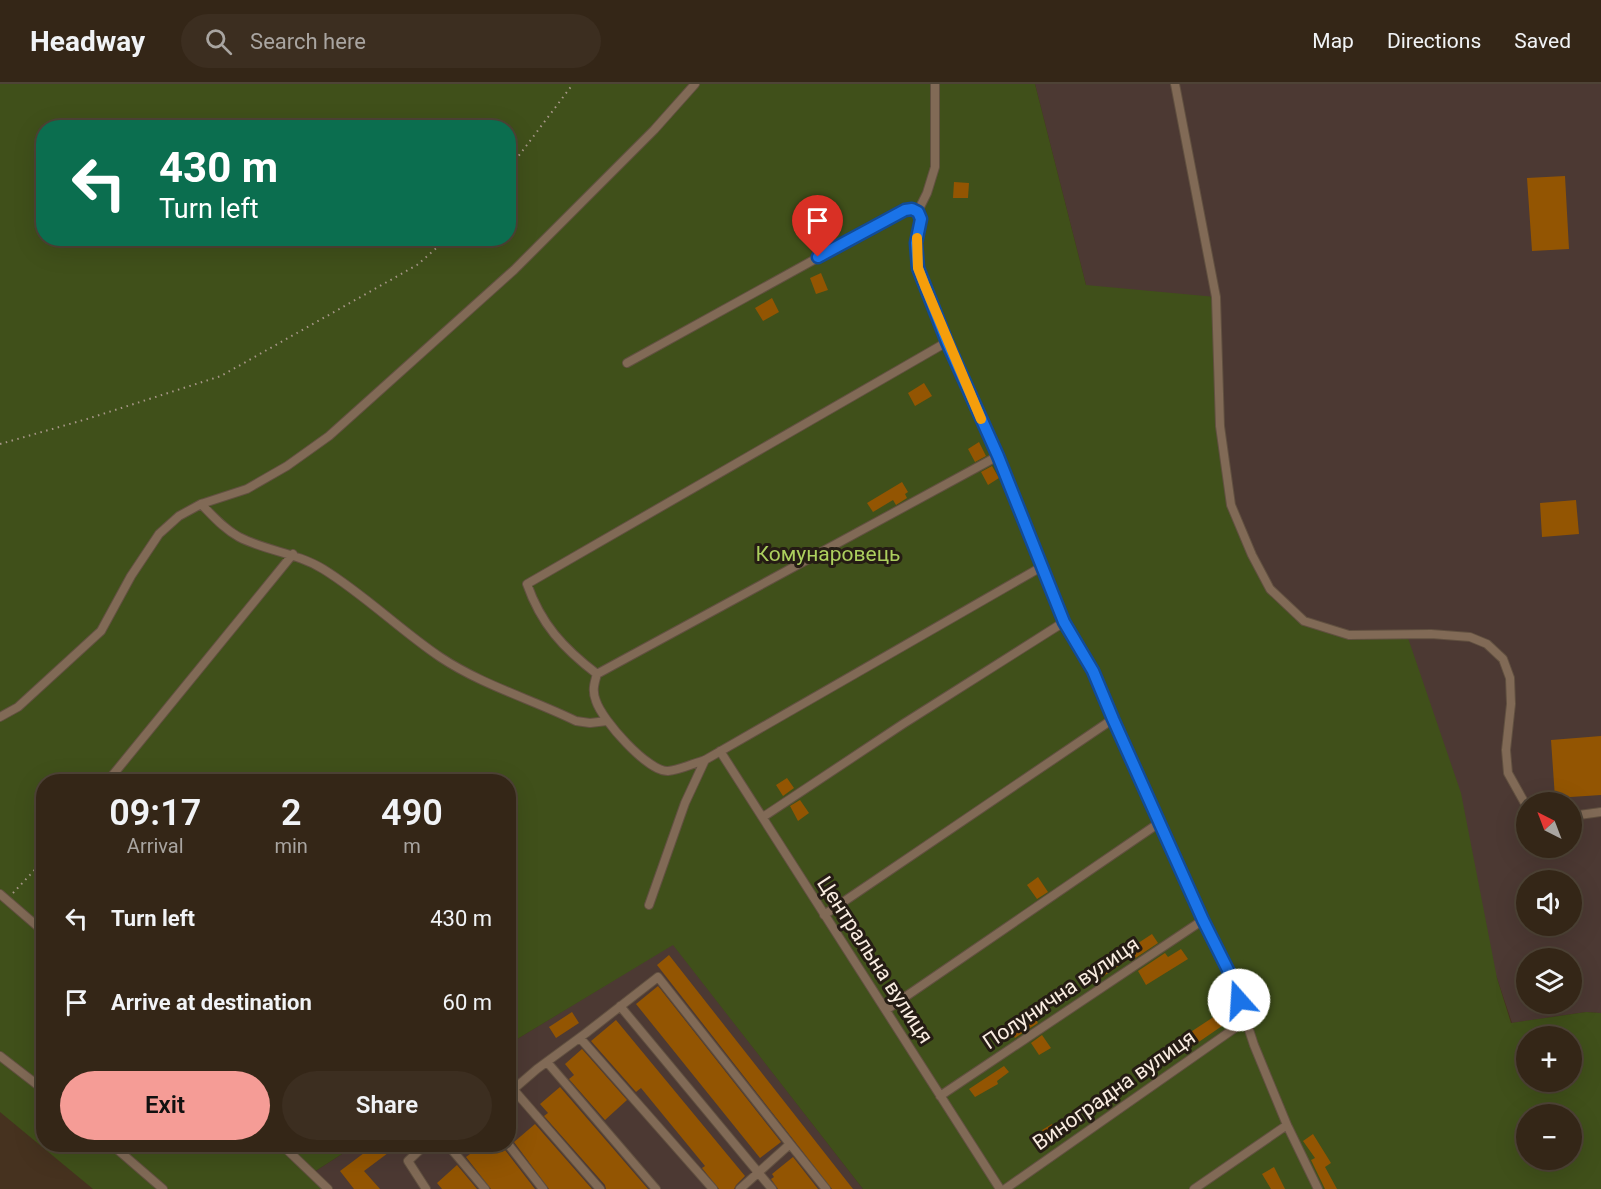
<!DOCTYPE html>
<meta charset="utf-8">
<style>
:root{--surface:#342617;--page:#3c2e20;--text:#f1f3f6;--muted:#a9a5a1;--line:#4e4336;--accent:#f59c96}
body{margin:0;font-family:Roboto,sans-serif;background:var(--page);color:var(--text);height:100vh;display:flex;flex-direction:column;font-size:22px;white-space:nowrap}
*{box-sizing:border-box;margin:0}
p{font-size:20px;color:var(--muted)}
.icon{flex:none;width:33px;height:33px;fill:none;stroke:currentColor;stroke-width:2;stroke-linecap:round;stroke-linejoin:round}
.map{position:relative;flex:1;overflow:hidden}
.sheet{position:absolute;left:36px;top:690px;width:480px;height:378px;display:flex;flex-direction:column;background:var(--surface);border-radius:24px;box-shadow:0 6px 24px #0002,0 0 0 2px var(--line)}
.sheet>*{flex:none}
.banner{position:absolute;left:36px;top:36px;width:480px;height:126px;border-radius:24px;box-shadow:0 6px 24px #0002,0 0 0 2px var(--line);background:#0b6e4f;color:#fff;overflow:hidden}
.needle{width:39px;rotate:318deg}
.controls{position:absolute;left:1516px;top:708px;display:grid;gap:12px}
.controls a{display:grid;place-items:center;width:66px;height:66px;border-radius:50%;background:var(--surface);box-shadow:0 6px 24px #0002,0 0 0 2px var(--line);font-size:30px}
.pin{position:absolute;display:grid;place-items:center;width:51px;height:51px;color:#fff;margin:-62px -26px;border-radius:50% 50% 50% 0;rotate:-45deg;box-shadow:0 0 6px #0007}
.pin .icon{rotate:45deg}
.me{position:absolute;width:66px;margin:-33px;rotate:341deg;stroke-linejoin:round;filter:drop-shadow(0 0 4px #0008)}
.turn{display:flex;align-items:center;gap:21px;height:126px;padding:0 24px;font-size:27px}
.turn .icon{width:78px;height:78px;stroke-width:2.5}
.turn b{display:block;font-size:42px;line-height:51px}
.eta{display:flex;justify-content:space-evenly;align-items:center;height:102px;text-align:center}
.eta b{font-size:36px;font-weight:600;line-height:42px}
.button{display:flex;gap:12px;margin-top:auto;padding:12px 24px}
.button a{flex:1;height:69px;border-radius:36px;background:var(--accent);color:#111;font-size:24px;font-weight:600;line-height:69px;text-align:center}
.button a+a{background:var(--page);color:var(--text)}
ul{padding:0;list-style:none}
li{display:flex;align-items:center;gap:18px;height:84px;padding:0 24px}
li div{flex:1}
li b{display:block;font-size:22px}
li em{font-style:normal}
header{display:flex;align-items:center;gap:36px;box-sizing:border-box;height:84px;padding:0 30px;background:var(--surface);border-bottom:2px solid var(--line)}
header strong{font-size:28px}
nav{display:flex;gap:33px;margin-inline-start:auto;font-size:21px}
.search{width:420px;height:54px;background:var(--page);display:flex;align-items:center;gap:15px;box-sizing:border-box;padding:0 21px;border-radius:33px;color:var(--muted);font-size:22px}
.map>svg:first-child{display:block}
</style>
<header>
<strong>Headway</strong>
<div class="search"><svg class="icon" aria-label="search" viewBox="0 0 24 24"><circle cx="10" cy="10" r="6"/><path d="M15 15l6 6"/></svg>Search here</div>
<nav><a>Map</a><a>Directions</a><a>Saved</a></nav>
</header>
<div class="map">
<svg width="1601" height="1105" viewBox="0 0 1601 1105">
<rect width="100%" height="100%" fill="#46321f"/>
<!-- industrial -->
<path fill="#4c3933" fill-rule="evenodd" d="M1035 0H1601V929L1586 928 1512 939 1497 894 1349 551 1304 537 1270 505 1086 201ZM1527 718H1572V764H1527ZM1527 796H1572V842H1527ZM1527 874H1572V920H1527Z
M673 860 863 1105H331L314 1088 356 1061 508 1060 509 960Z"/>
<!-- green -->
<path fill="#40501a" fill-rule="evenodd" d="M0 0H1035L1086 201 1216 213 1220 342 1231 421 1270 505 1304 537 1349 551H1407L1461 709 1497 894 1511 939 1586 928 1601 929V1105H863L673 861 509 960 508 698H44V1060L356 1061 314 1088 331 1105H93L0 1028ZM44 44H508V154H44ZM1527 952H1572V998H1527ZM1527 1030H1572V1076H1527Z"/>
<!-- building -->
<path fill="#935502" d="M1565 92 1569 165 1532 167 1527 94Z
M954 98 969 99 968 114H953Z
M821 189 828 206 816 210 810 194Z
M772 214 779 228 763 237 755 224Z
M924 299 932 312 915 322 908 309Z
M979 358 986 372 975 378 968 365Z
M992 382 999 394 988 401 981 388Z
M902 398 908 408 905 410 907 414 896 421 893 416 873 428 867 419Z
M1576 416 1579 450 1542 453 1540 419Z
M1601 652V711L1555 714 1551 656Z
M787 694 794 704 783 712 776 701Z
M800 716 809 729 798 737 790 722Z
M1038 793 1048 808 1037 815 1027 801Z
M1152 850 1158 859 1131 877 1130 874 1098 896 1091 886 1124 864 1126 867Z
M1181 865 1188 875 1146 901 1138 887 1165 869 1168 873Z
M669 871 853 1105H832L657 881Z
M658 902 781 1058 760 1074 636 920Z
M572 928 579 939 556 954 549 943Z
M1034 932 1038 939 1015 954 1009 944 1020 936 1022 939Z
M1215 932 1222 942 1187 966 1180 955Z
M616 936 745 1092 736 1101 734 1105H719L702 1084 705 1082 641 1004 636 1008 591 957Z
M1042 951 1051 964 1039 971 1031 959Z
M582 965 627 1016 605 1036 569 995 574 991 565 980Z
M1004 982 1009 988 997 997 998 1000 975 1013 969 1005Z
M560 1003 648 1105H606L605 1101 544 1032 548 1029 540 1020Z
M535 1040 592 1105H549L514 1058Z
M1052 1040 1061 1054 1051 1060 1042 1046Z
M1313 1050 1331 1079 1325 1083 1337 1105H1325L1311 1076 1315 1074 1303 1057Z
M376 1060H400L364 1087 380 1105H354L340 1087Z
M462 1060H496L502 1068 505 1066 535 1105H491L466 1073 470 1070Z
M793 1073 818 1105H778L771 1095 774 1093 772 1090Z
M457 1081 477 1105H442L437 1099Z
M1274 1083 1285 1105H1271L1262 1090Z"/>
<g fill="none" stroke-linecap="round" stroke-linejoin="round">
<defs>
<path id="lane" d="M935 0V83L927 109 918 127C921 138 918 147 916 157 915 173 920 187 925 202L998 372 1064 538 1093 587 1113 635 1203 836 1232 894 1254 961 1287 1041 1318 1105
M1175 0 1216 213 1220 342 1231 421 1252 471 1270 505 1304 537 1349 551 1431 550 1470 553 1487 560 1503 575 1510 594 1511 620 1506 666 1508 689 1527 723
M947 258 527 500C541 540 563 564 597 590 594 600 592 607 596 617 602 636 648 688 668 687 680 686 694 679 705 676L1043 482
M627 279 877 141C890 134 904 122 918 127
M201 420C213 432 224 445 239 453 266 467 297 469 323 485 365 511 400 546 440 573 482 601 531 615 576 637L590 639 607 637
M597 590 998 372
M0 633 18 623 101 547 131 492 159 450 179 432 201 420 247 405 287 382 329 352 514 186 654 46 695 0
M720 667 1000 1105
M107 698 293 470
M1572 732 1601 728
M763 733 903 640 1064 538
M0 810 44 848
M649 821 685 719 705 676
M824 831 1113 635
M620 922 772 1105
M886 926 1159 739
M580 954 713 1105
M0 972 44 1006
M547 978 656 1105
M513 1005 600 1105
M508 1010 537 985 586 949 658 893 790 1060 740 1105
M940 1012 1203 836
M111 1060 163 1105
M281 1060 328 1105
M426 1060 408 1077 426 1105
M447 1060 485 1105
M508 1060 543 1105
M790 1060 826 1105
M1005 1105 1245 937
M1194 1105 1287 1041"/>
</defs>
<!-- lane casing -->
<use href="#lane" stroke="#615040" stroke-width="10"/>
<!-- path -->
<path stroke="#a79788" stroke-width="2" stroke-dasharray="1.5 4.5" stroke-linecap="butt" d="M508 86 573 0
M0 360 87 335 221 292 417 181 448 154
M13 809 44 776"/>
<!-- lane -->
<use href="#lane" stroke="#816a56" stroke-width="8"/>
</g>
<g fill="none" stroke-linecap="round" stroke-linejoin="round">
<defs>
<path id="route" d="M818 173 905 126 912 125 918 128 921 135 916 159 918 184 947 258 998 372 1064 538 1093 587 1113 635 1203 836 1232 894 1239 916"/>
</defs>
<!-- route casing -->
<use href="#route" stroke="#114b97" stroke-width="15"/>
<!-- route -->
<use href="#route" stroke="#1a73e8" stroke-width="10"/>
<!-- slow -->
<path stroke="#f59e0b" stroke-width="10" d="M917 154 918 184 925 202 981 335"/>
</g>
<g text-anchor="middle" stroke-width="6" stroke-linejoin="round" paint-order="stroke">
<!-- park labels -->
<g font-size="21" fill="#accf5e" stroke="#251c14">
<text x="828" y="477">Комунаровець</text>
</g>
<!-- street labels -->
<g font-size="21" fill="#f9ece1" stroke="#251c14">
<text transform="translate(875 876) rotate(57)" y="7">Центральна вулиця</text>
<text transform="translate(1061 909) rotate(-34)" y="7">Полунична вулиця</text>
<text transform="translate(1114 1006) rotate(-35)" y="7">Виноградна вулиця</text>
</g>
</g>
</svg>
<div class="controls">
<a><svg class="needle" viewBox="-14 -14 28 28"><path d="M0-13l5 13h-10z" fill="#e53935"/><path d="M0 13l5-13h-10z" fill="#a9a5a1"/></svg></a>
<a><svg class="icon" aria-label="sound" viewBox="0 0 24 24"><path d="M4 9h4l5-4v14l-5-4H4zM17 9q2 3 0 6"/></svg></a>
<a><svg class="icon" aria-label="layers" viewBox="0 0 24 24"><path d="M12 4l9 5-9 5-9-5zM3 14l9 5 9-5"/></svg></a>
<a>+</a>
<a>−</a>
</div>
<div class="pin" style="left:818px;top:173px;background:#d93025"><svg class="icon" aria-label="arrive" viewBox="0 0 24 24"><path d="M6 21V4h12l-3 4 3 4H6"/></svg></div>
<svg class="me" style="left:1239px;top:916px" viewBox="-20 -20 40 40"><circle r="19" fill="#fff"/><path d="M0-13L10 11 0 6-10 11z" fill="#1a73e8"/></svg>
<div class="banner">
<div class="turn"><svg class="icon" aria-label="left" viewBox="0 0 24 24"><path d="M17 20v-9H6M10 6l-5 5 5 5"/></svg><div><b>430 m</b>Turn left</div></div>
</div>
<section class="sheet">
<div class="eta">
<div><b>09:17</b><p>Arrival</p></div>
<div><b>2</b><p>min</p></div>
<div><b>490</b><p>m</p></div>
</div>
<ul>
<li><svg class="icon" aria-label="left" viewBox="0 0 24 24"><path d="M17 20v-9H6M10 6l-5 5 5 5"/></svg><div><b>Turn left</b></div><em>430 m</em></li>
<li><svg class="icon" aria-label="arrive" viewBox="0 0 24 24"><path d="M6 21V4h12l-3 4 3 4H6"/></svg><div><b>Arrive at destination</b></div><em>60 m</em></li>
</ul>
<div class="button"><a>Exit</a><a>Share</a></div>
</section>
</div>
